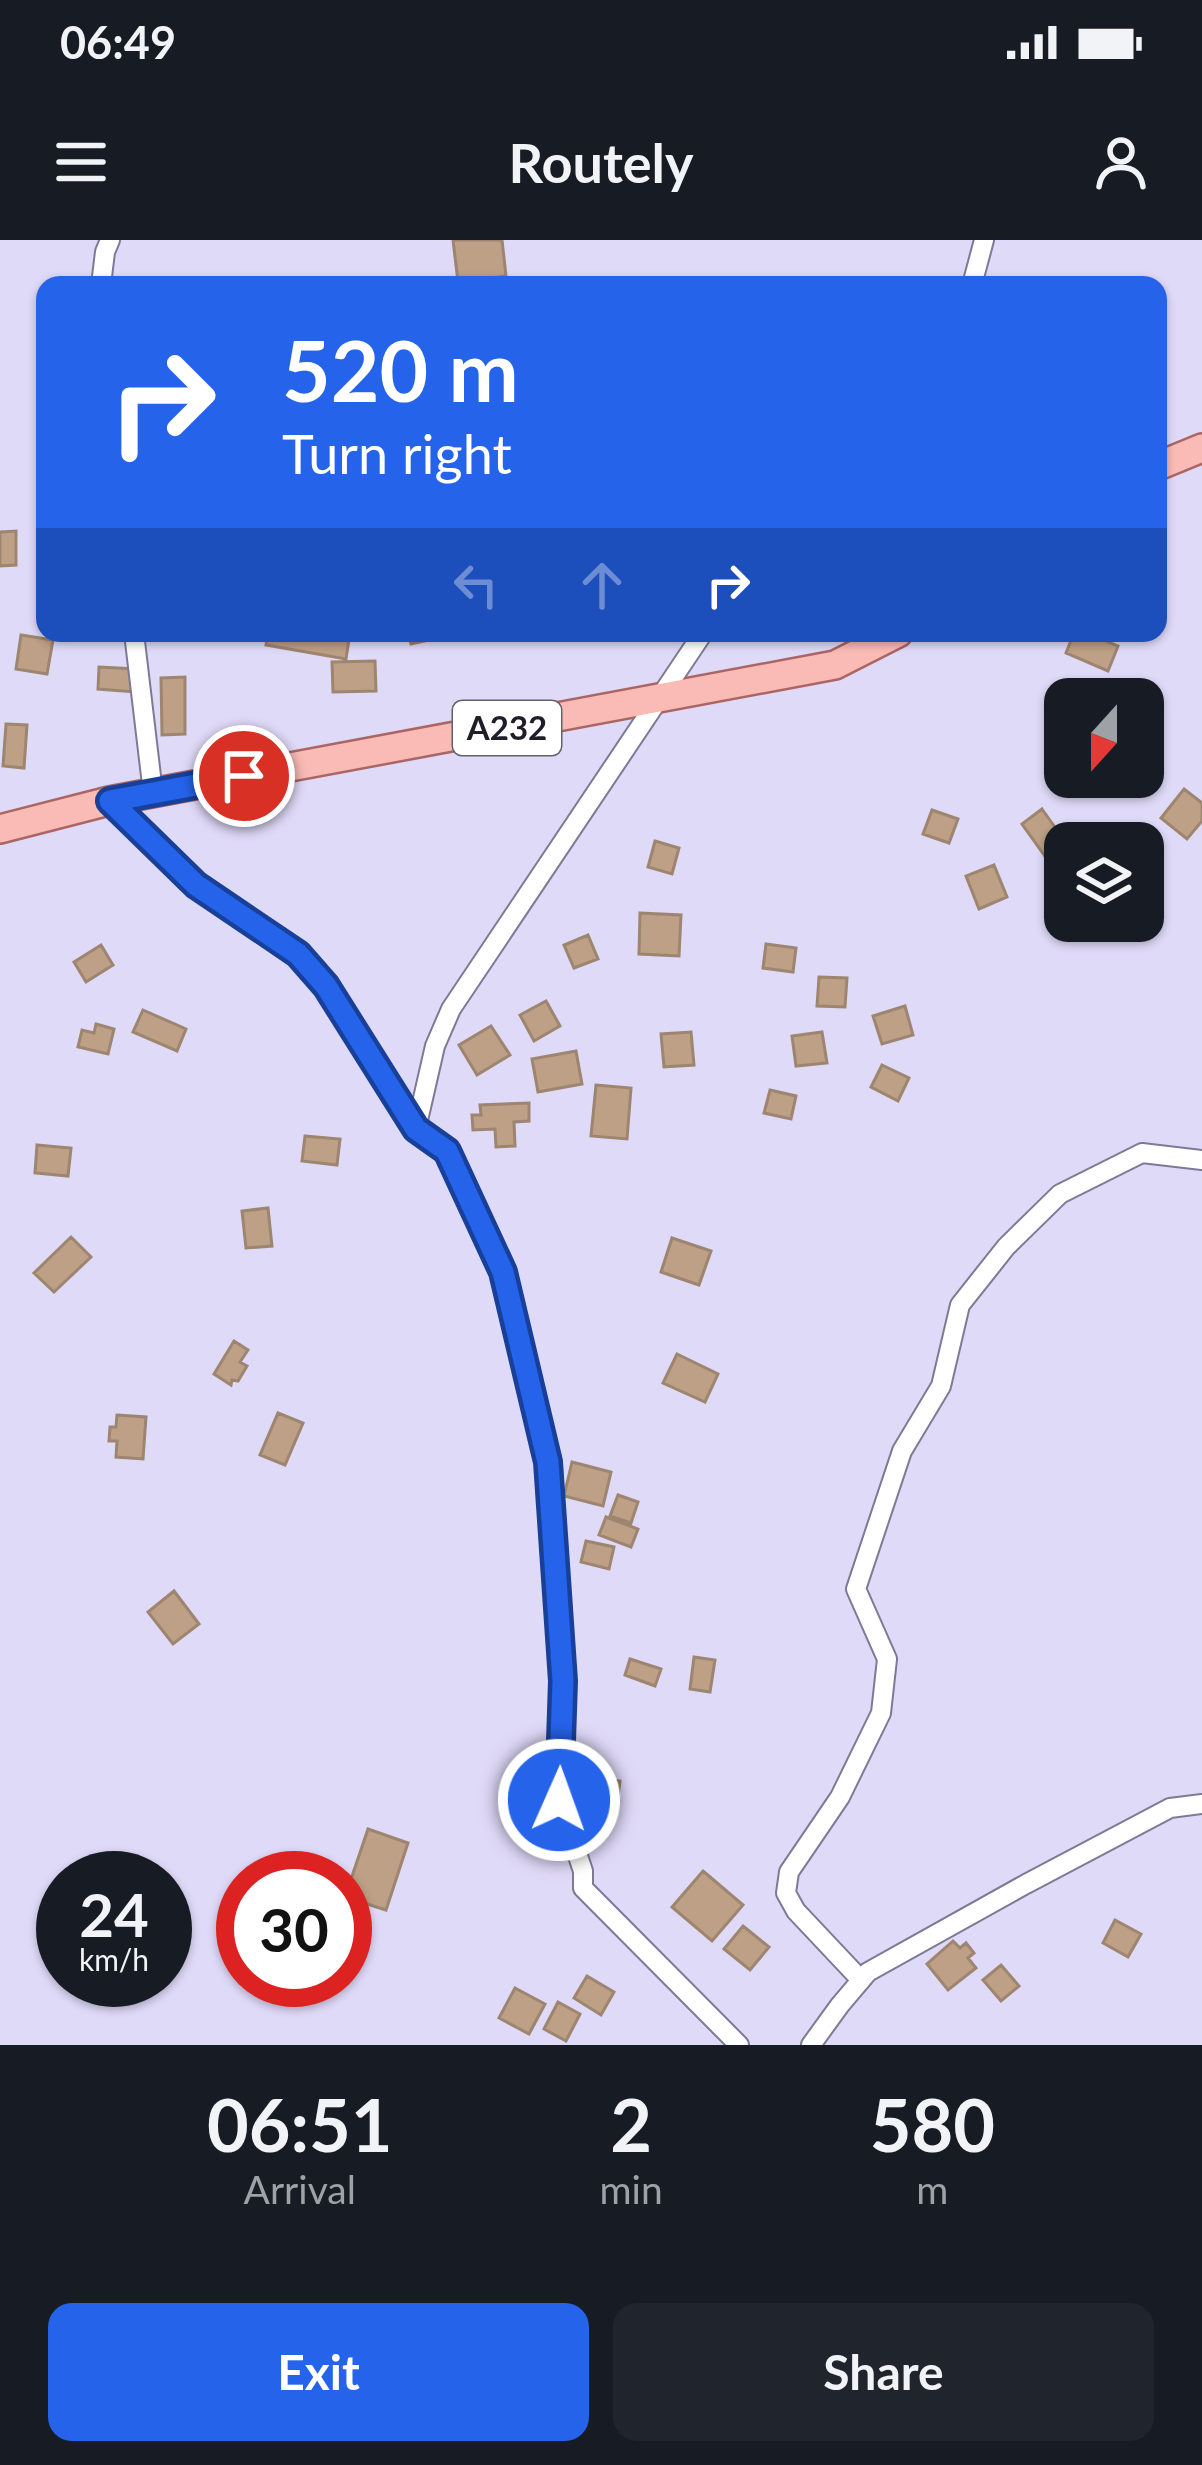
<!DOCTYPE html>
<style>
:root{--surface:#171b24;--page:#20242c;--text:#f1f3f6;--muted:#9ea1a6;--accent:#2563eb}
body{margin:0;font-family:Lato,sans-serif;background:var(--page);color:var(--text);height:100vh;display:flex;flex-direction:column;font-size:45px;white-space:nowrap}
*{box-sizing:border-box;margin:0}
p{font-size:39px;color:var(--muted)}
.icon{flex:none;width:66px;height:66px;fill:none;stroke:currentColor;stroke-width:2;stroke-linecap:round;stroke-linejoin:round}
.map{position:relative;height:1805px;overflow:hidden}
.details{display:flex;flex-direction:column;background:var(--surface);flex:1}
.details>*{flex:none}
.hud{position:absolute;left:36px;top:36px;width:1131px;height:366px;border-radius:24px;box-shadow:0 3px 9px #0004;background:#2563eb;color:#fff;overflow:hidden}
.needle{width:78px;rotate:201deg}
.tools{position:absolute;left:1044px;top:438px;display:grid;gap:24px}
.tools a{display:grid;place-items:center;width:120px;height:120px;border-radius:24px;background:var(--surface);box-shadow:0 3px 9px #0004;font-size:60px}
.speed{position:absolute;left:36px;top:1611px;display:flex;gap:24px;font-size:60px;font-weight:700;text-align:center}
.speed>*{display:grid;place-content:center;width:156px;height:156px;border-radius:50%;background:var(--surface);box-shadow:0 3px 9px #0004;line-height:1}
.speed small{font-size:30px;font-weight:400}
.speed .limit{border:18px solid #d22;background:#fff;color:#111}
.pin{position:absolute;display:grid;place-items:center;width:102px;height:102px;color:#fff;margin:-51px;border:6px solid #fff;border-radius:50%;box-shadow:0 3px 12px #0007}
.me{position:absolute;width:132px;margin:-66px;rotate:2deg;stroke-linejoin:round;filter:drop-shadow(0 0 9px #0008)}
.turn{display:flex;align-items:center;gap:42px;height:252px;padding:0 48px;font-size:54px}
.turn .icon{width:156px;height:156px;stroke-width:2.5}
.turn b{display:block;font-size:84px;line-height:102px}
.lanes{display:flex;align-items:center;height:114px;padding:0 48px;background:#0003;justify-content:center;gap:60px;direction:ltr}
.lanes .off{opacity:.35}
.eta{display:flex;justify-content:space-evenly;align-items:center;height:204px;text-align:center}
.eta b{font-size:72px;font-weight:700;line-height:84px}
.cta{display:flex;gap:24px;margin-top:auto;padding:24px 48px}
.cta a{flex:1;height:138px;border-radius:24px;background:var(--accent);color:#fff;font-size:48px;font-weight:700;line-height:138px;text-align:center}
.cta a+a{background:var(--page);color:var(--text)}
.status{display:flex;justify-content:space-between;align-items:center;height:84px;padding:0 60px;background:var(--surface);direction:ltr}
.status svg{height:33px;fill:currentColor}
header{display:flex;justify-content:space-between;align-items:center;height:156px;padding:0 48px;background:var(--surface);font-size:54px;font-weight:700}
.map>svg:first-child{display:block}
</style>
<div class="status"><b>06:49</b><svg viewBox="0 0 49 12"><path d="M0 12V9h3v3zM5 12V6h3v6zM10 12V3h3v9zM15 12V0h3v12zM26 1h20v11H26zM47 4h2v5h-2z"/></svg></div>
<header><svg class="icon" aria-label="menu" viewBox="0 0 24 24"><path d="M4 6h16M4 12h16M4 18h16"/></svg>Routely<svg class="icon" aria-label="person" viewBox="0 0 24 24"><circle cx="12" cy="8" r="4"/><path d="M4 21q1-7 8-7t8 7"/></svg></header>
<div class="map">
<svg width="1202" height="1805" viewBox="0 0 1202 1805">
<rect width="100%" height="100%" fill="#e0daf9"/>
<!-- building -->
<path fill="#bda085" stroke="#9d8570" stroke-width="3" d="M453 0H502L506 36 458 42Z
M16 291V325L0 326V292Z
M268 393H350L346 419 266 405Z
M408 393H456V394L411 404Z
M1074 393H1087L1118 406 1108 431 1066 413Z
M21 395 53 400 47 434 16 429Z
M375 421 376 451 333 452 332 422Z
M99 427 136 429 135 452 98 449Z
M185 437V494L162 495 161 438Z
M6 484 27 485 24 528 3 526Z
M1184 549 1202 563V581L1187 599 1161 578Z
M1042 569 1066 603 1047 619 1022 584Z
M932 570 958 579 949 603 923 594Z
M655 601 679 608 672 634 648 627Z
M994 625 1007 657 979 669 966 636Z
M640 673 681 675 679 716 639 714Z
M588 695 598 719 574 728 564 705Z
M766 704 796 708 793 732 763 728Z
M101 705 113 725 86 742 74 722Z
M819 737 847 738 845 767 817 766Z
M546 761 560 786 534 801 520 775Z
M905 766 913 795 882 804 873 776Z
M143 770 186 789 177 811 133 792Z
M96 784 114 789 108 814 78 807 82 790 94 793Z
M491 786 510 815 477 835 459 805Z
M691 792 694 825 664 827 661 794Z
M822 792 827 823 796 826 792 796Z
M576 811 582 844 538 852 532 819Z
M882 825 909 838 898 861 871 847Z
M596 845 631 848 627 899 591 896Z
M770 850 796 856 791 879 764 873Z
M529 863V881L514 882 515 906 496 907 495 889 473 890 472 875H481L480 865Z
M305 896 340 899 337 925 302 921Z
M37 905 71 908 68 936 35 933Z
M268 968 272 1006 246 1008 242 971Z
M71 997 91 1017 54 1052 34 1033Z
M672 998 711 1011 699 1045 661 1032Z
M234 1101 248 1110 240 1122 247 1126 238 1141 232 1140 231 1145 214 1134Z
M677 1114 718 1134 705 1162 663 1143Z
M278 1173 303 1183 285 1225 260 1215Z
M117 1175 146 1177 143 1219 116 1217 117 1201H109L110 1187H116Z
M572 1222 611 1232 603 1266 564 1256Z
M618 1255 638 1262 631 1283 610 1276Z
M606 1277 638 1289 631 1307 599 1295Z
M586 1301 614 1307 609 1329 581 1322Z
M174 1351 199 1384 173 1404 148 1372Z
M694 1417 715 1420 710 1452 690 1449Z
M630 1419 661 1429 655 1446 625 1435Z
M585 1537 620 1541 615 1579 581 1575Z
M368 1589 408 1603 386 1670 345 1657Z
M703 1631 743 1665 712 1701 672 1667Z
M1115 1680 1141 1694 1128 1717 1103 1703Z
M743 1686 769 1707 750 1730 724 1709Z
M953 1701 960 1708 966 1703 974 1713 968 1718 976 1728 948 1750 927 1724Z
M1001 1725 1019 1746 1001 1761 983 1740Z
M587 1736 614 1752 601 1775 574 1758Z
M515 1748 545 1764 529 1794 499 1778Z
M558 1762 580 1774 566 1801 544 1789Z"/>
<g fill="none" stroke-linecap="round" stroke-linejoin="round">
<defs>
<path id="street" d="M101 45 105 12 110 0
M972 45 984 0
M134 393 153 553
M109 561 197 645 298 714 326 746 416 889 447 911 503 1032 548 1223 563 1441 559 1560 583 1631V1648L739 1805
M416 889 435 806 451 769 703 393
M861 1740 796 1671 786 1653 789 1632 840 1557 881 1473 887 1419 856 1349 902 1211 941 1146 960 1065 1006 1007 1060 954 1142 913 1202 920
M811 1805 840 1765 868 1732 1026 1644 1170 1568 1202 1564"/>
<path id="primary" d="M1158 226 1202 208
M0 589 109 561 835 425 898 393"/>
</defs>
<!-- street casing -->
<use href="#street" stroke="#7f7995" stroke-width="22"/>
<!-- primary casing -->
<use href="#primary" stroke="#ab6664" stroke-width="32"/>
<!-- street -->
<use href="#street" stroke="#fff" stroke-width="18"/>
<!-- primary -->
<use href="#primary" stroke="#fabbb6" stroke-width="27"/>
</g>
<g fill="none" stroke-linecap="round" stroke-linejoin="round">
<defs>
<path id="route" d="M244 536 110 561 196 645 298 714 326 746 416 889 447 911 503 1032 548 1222 563 1441 559 1560"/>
</defs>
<!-- route casing -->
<use href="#route" stroke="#184099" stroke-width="30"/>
<!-- route -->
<use href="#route" stroke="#2563eb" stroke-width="21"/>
</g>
<g text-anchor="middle" stroke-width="9" stroke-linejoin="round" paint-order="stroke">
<!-- shield labels -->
<rect fill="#fff" stroke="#636168" stroke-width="3" x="453" y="461" width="108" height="54" rx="9"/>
<g font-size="33" font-weight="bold" fill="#201d28">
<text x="507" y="500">A232</text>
</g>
</g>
</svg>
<div class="tools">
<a><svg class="needle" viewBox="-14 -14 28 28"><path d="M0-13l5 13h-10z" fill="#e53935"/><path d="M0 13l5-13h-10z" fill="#9ea1a6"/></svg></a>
<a><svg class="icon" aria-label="layers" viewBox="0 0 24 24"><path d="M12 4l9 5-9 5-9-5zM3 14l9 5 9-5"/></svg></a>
</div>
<div class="speed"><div>24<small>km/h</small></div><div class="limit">30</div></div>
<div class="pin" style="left:244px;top:536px;background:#d93025"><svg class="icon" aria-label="arrive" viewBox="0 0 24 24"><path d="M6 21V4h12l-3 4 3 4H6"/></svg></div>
<svg class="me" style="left:559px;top:1560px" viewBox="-20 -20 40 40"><circle r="17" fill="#2563eb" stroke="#fff" stroke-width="3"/><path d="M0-11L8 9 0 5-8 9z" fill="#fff"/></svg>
<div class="hud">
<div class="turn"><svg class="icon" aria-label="right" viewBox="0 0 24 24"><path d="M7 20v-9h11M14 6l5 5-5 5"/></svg><div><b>520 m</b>Turn right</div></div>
<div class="lanes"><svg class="icon off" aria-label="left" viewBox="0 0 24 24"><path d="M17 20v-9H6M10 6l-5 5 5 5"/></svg><svg class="icon off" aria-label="ahead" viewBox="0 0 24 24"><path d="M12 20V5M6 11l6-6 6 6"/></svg><svg class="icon" aria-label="right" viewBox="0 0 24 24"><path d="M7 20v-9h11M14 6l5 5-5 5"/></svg></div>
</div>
</div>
<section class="details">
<div class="eta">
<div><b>06:51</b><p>Arrival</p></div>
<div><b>2</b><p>min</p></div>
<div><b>580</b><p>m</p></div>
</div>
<div class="cta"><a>Exit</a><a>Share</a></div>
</section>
